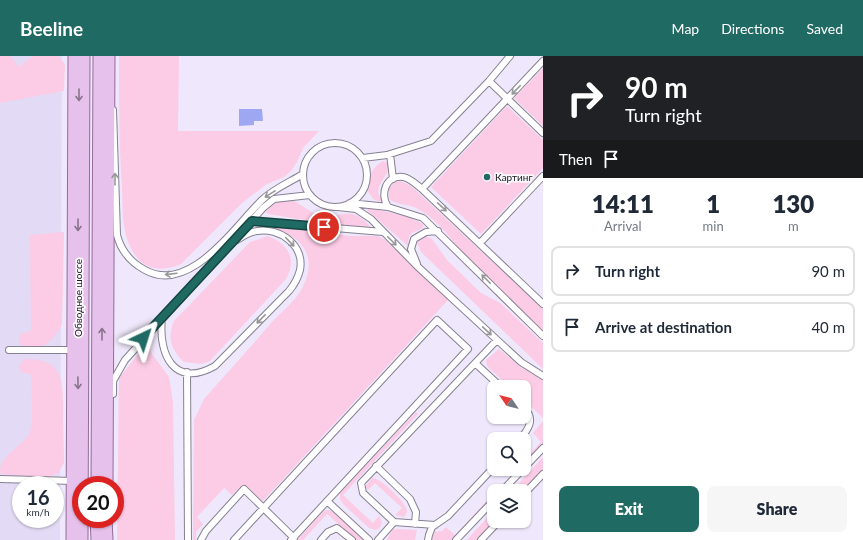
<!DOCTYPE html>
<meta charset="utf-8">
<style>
:root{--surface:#fff;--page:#f6f6f7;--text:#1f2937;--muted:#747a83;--line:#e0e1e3;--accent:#206a64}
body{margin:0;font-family:Lato,sans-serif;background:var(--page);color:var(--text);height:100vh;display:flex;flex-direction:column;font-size:15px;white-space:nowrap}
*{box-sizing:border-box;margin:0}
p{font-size:13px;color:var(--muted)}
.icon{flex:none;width:22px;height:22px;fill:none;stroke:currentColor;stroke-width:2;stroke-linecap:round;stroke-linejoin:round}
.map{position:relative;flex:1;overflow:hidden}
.sheet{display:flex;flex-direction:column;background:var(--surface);width:320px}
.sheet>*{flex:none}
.banner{background:#202124;color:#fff;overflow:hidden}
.needle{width:26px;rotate:305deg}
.fabs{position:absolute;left:487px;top:324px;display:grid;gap:8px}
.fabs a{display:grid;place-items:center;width:44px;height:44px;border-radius:8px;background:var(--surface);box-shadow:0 1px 3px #0004;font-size:20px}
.speed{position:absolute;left:12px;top:420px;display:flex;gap:8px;font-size:20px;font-weight:700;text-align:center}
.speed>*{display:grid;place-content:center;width:52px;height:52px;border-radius:50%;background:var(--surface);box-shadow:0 1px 3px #0004;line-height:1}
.speed small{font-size:10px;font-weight:400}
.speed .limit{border:6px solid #d22;background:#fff;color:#111}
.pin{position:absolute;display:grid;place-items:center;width:34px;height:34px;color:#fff;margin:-17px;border:2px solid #fff;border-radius:50%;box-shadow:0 1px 4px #0007}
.me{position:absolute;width:44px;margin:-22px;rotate:41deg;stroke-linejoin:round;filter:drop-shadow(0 0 3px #0008)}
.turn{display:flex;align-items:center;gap:14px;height:84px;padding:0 16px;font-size:18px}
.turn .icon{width:52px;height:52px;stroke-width:2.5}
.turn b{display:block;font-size:28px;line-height:34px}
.then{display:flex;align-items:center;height:38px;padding:0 16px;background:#0003;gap:8px;font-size:15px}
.eta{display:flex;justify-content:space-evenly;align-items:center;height:68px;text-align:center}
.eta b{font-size:24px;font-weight:800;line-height:28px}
.cta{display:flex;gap:8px;margin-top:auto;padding:8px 16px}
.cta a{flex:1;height:46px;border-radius:8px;background:var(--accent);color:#fff;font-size:16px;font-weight:800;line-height:46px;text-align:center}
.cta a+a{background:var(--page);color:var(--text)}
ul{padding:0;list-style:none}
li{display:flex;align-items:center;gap:12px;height:50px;margin:0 8px 6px;padding:0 8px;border:2px solid var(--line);border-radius:8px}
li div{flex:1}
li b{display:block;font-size:15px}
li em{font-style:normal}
header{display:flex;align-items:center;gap:24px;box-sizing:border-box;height:56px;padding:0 20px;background:var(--accent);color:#fff}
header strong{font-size:19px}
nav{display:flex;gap:22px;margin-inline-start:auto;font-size:14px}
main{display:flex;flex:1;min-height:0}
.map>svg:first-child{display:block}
</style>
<header>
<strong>Beeline</strong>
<nav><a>Map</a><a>Directions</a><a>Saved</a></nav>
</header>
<main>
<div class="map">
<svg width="543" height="484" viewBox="0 0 543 484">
<rect width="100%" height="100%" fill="#efe8fc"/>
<!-- built -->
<path fill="#e3daf5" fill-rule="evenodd" d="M0 0H62L60 484H0ZM21 429H55V463H21Z"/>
<!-- green -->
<path fill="#fccbe5" d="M0 0H10L19 11 33 0H58L65 8 64 35 0 47Z
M119 0H179L178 75H319L303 92 297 106 291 115 284 121 267 128 242 147 181 208C162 216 143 215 132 194 121 175 123 152 122 131 119 87 119 44 119 0Z
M543 12V70L514 42Z
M507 50 543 84V112L481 178 431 131Z
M383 105 387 107 390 112 379 130 378 137 381 142V146L373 143 367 134C369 120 371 112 383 105Z
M401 125 411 130 543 253V277L459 193C448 178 434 161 416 152 408 148 398 149 390 144L388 133 395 126Z
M282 144H293L324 164C338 160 347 153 361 162 365 165 368 167 370 171L366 174 268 158 266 156 272 148Z
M369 152 406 160 423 168V171C416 179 409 171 408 189H407L368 155 367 153Z
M258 168 350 180H378L385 184 448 244 262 446 243 428 232 439 224 432 197 461 203 468 196 476V484H193L194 364 204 343C226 318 249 293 271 267 280 257 293 247 300 236 323 197 297 173 259 172L257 171Z
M64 176 62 268C56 283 37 301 20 288L19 281 22 277 31 275 30 179Z
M423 179 432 183 447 204 481 237 500 247 543 287V313L421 196 417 186Z
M268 180C289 189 297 202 286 223L210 305 201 308 184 306C171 294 167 282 174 265L250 186Z
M148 286 152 298 169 321 173 346 175 484H117L119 322Z
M499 293 520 310 543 323V362L524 344V331H509L487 310 486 304Z
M24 303C65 302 63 326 63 357 63 374 64 391 64 407L58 417 49 421 3 419 0 416C0 398 24 391 30 375 34 363 31 333 31 319L21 316 19 310Z
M416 356 418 358 343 439 373 467 379 460 382 466 380 472 375 474 369 472 343 448 340 443V437Z
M543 365V388L524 408V404L541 386 533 377Z
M543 401V416L524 435H512Z
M372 422C380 421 408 448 407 456L404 461 395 459 402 452 375 427 368 434 365 431Z
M494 437V440L452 484H431L435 476 442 475 446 471 455 479Z
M328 454 335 456 365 484H356L327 458 303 484H297L324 455Z
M494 454V465H497L479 484H467Z
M397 473 417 474 415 484H387L392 474Z"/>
<!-- building -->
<path fill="#9ea8f2" d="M239 53H262L263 65H254V69L239 70Z"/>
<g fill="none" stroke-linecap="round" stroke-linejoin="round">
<defs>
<path id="lane" d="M489 25 543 77
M113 54 117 179C121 195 130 206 145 214 190 239 234 171 262 144 273 133 290 126 303 118
M303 119a32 32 0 1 1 64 0a32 32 0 1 1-64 0Z
M390 98 393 123
M363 102 387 99 431 85 489 25 510 0
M422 133 543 5
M350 147 388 151 423 162 543 280
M338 151 356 153 371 163 417 210 521 306 543 320
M388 151C380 139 385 119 403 121 410 122 417 129 422 133L543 248
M252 165 383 176
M480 187 543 120
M417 208 411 193 414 183 426 176 438 175
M162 262C158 298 174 333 215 310L289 235C294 229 298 222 300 214 305 189 279 171 257 175 250 176 243 180 237 184
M9 294H74
M475 307 501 331
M187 316 188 484
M113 338V325L125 304 263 152 274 143 310 139
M520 383C528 374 536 363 524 352
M376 410 410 443 416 456 415 468
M524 412 543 392
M0 423 74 425
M502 435 523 413
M524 438 543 418
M327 445 369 484
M394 466 363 437 361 427 497 284
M201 484 206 475 244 433 294 482
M234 484 437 264 468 293 291 484
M321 484 328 476 337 472 352 484
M378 484 394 466 435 469
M428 484 429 479 432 471 448 460 494 411
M456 484 494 444
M481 484 499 465"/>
<path id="primary" d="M102 429 104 0
M101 463 102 484
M77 484 79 0"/>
</defs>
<!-- lane casing -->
<use href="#lane" stroke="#868192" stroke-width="8"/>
<!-- primary casing -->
<use href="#primary" stroke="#946b9a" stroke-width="23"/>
<!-- lane -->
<use href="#lane" stroke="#fff" stroke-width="6"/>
<!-- primary -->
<use href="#primary" stroke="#e6c1eb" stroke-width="21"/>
</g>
<!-- one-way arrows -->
<defs><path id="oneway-shaft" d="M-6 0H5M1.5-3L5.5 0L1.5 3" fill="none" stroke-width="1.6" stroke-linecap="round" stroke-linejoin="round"/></defs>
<g stroke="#989799">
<use href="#oneway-shaft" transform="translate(516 34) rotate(134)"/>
<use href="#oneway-shaft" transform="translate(115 123) rotate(-90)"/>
<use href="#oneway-shaft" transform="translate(270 138) rotate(149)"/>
<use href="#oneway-shaft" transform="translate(442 151) rotate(43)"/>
<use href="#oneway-shaft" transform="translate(392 185) rotate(45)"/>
<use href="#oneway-shaft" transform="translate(290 186) rotate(46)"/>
<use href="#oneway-shaft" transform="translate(171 218) rotate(173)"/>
<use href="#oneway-shaft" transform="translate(486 223) rotate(-135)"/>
<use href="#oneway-shaft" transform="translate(261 263) rotate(134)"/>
<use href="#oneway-shaft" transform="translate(487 275) rotate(43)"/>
</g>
<g stroke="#8a748e">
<use href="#oneway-shaft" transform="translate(79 39) rotate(90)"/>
<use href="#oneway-shaft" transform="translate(78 169) rotate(90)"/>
<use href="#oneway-shaft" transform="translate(102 278) rotate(-90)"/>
<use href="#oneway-shaft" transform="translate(78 327) rotate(89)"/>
</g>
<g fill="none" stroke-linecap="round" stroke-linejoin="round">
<defs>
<path id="route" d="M143 282 252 165 324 171"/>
</defs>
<!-- route casing -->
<use href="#route" stroke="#154541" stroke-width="10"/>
<!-- route -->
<use href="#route" stroke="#206a64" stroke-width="7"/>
</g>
<!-- markers -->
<circle fill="#206a64" stroke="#faf8fc" stroke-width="1.5" cx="487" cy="121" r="4"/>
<g text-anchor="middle" stroke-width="3.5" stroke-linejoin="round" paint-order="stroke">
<!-- poi labels -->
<g font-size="10" fill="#19171d" stroke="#faf8fc" text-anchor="start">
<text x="495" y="125">Картинг</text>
</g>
<!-- street labels -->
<g font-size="10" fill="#19171d" stroke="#faf8fc">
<text transform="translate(78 242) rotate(-90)" y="4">Обводное шоссе</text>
</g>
</g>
</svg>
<div class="fabs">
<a><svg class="needle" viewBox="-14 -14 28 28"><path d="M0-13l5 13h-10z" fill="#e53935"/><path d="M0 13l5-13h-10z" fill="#747a83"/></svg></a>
<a><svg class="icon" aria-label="search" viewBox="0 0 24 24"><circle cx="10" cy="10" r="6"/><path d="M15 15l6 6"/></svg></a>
<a><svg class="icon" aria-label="layers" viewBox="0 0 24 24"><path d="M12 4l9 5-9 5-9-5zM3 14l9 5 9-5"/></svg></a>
</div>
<div class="speed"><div>16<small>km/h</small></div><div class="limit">20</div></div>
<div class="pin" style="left:324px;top:171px;background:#d93025"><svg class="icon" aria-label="arrive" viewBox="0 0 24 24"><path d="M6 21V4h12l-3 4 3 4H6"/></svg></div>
<svg class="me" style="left:143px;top:282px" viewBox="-20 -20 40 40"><path d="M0-17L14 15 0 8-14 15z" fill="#206a64" stroke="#fff" stroke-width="4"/></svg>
</div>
<section class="sheet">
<div class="banner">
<div class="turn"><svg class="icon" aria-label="right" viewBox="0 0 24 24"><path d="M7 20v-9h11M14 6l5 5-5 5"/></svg><div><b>90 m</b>Turn right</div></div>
<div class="then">Then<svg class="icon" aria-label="arrive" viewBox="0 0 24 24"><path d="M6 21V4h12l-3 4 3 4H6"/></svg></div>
</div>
<div class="eta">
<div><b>14:11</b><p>Arrival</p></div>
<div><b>1</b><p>min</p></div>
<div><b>130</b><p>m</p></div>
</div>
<ul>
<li><svg class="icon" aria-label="right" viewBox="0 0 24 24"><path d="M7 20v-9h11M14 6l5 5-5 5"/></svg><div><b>Turn right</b></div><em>90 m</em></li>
<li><svg class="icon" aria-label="arrive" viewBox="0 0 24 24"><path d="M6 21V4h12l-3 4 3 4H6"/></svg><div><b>Arrive at destination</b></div><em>40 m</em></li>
</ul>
<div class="cta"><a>Exit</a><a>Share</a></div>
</section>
</main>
